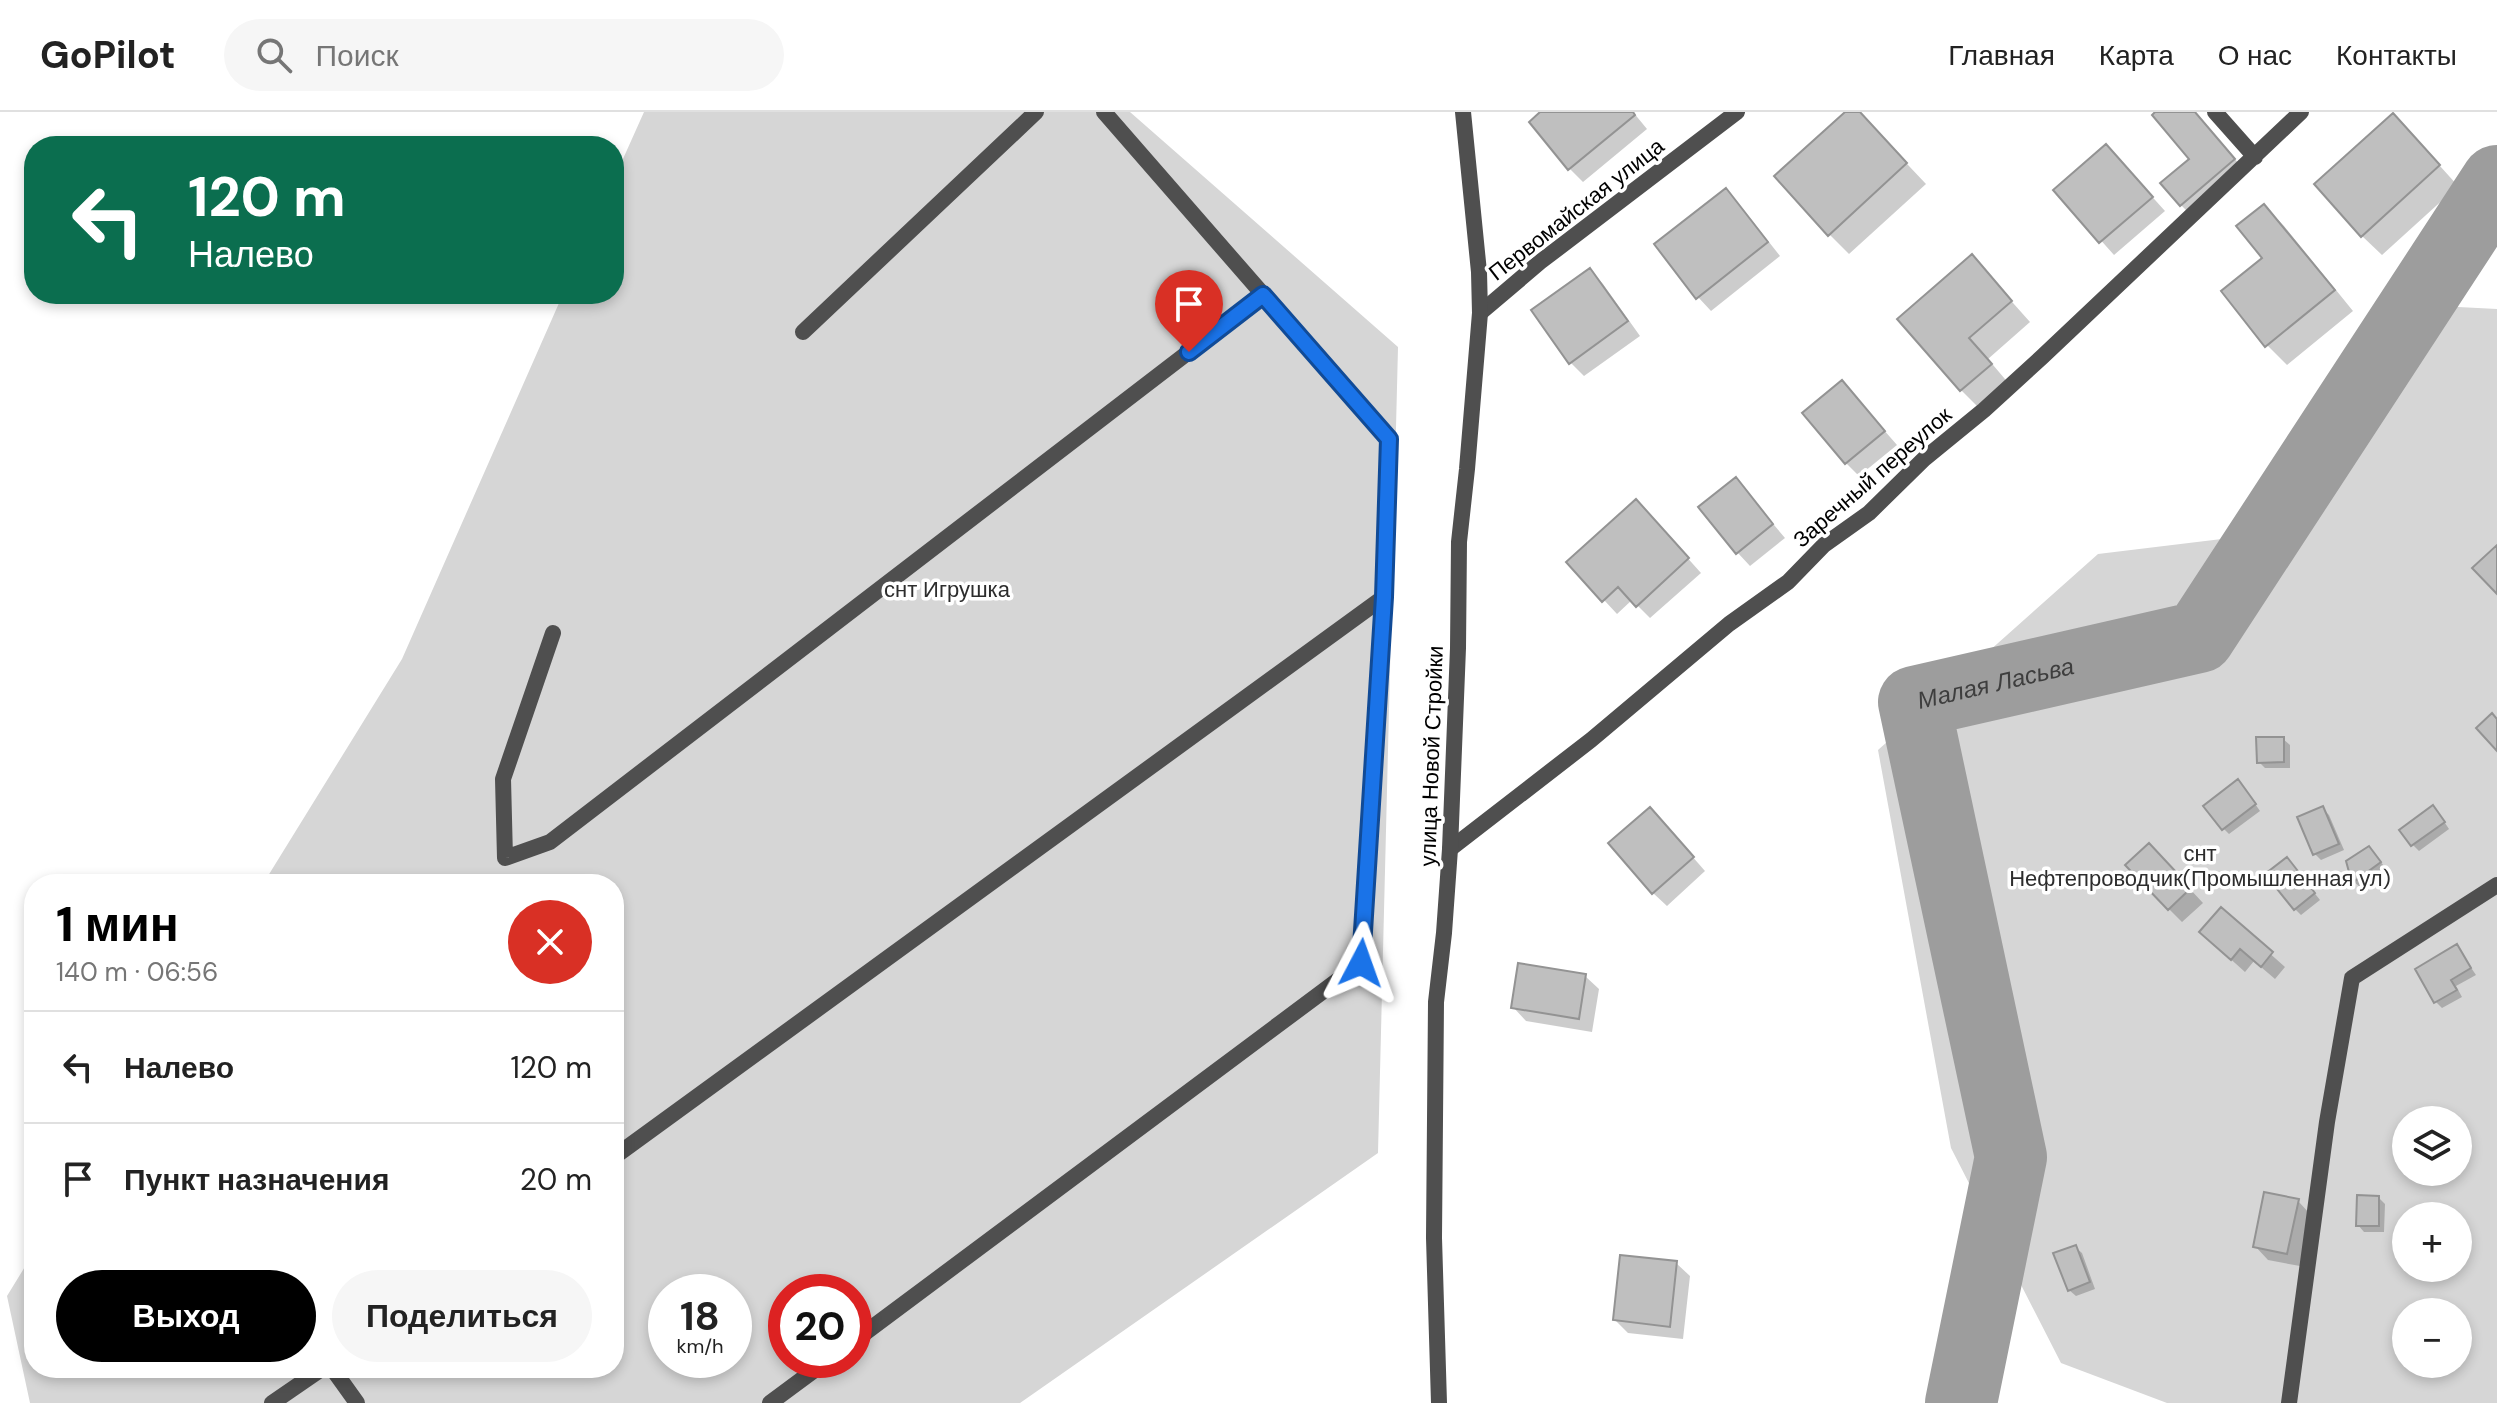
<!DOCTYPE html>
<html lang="ru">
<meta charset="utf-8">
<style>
:root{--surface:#fff;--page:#f6f6f6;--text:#222;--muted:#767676;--line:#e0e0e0;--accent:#000}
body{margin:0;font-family:"DM Sans",sans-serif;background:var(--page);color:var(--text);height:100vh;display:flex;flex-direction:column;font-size:30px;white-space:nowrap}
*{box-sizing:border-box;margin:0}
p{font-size:26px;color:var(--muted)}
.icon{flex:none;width:44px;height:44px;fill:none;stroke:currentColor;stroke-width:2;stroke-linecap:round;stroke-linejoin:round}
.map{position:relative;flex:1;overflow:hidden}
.sheet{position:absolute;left:24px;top:762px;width:600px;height:504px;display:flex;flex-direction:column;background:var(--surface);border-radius:32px;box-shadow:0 4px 12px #0003}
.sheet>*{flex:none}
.banner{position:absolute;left:24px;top:24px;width:600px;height:168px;border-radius:32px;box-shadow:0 4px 12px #0003;background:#0b6e4f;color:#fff;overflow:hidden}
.controls{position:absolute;left:2392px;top:994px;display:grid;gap:16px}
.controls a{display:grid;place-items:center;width:80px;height:80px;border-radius:50%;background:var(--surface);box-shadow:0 4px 12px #0003;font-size:40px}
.speed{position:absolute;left:648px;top:1162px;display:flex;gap:16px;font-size:40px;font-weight:700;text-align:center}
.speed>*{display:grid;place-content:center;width:104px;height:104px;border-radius:50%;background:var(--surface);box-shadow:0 4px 12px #0003;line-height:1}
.speed small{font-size:20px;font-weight:400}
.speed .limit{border:12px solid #d22;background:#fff;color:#111}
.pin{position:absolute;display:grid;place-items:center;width:68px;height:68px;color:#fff;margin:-82px -34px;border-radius:50% 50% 50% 0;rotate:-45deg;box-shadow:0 0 8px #0007}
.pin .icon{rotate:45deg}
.me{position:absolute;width:88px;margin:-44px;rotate:4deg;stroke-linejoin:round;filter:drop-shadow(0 0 6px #0008)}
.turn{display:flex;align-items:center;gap:28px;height:168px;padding:0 32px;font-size:36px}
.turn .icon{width:104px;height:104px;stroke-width:2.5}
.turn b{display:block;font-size:56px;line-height:68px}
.round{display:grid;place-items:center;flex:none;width:84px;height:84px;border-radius:42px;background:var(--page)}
.overview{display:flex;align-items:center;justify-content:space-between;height:136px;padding:0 32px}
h1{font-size:48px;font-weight:800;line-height:60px;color:var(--accent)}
.action{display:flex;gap:16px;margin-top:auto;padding:16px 32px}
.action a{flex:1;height:92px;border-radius:48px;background:var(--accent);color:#fff;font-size:32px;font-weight:800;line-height:92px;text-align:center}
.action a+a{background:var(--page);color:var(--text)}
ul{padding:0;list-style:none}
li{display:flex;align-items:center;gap:24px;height:112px;padding:0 32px;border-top:2px solid var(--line)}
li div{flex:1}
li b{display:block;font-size:30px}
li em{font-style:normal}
header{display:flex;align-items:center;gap:48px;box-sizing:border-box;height:112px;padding:0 40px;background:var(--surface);border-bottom:2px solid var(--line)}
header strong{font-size:38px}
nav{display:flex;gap:44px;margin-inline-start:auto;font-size:28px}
.search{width:560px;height:72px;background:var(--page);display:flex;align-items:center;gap:20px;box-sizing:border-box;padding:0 28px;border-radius:44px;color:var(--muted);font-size:30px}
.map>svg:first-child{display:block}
</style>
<header>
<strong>GoPilot</strong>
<div class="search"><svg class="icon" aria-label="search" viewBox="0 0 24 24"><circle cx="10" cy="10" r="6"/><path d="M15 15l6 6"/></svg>Поиск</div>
<nav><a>Главная</a><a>Карта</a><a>О нас</a><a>Контакты</a></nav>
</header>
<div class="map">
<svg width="2497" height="1291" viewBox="0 0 2497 1291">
<rect width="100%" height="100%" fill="#fff"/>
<!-- green -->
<path fill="#d6d6d6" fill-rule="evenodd" d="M644 0H1130L1398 235 1378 1041 1020 1291H30L7 1184 34 1140V1256H614V772H263L402 547 563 182H614V67ZM666 1180H734V1248H666ZM786 1180H854V1248H786Z
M2381 191 2497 197V1291H2167L2061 1251 1951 1036 1878 638 2098 442 2263 422ZM2406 1008H2458V1060H2406ZM2406 1104H2458V1156H2406ZM2406 1200H2458V1252H2406Z"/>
<!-- shadow -->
<path fill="#0003" d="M1544 0H1633L1647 17 1583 70 1569 56Z
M1848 0H1858L1926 72 1849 142 1829 122Z
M2158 0H2194L2247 61 2194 106 2181 93 2192 47Z
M2413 24 2458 74 2382 143 2362 124Z
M2119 48 2165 99 2114 143 2056 78Z
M1725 79 1739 92 1780 144 1711 199 1698 185Z
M2264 94 2284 114 2353 199 2287 253 2267 233Z
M1972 145 2030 210 1988 247 2010 273 1981 298 1961 278Z
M1590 158 1603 172 1640 224 1584 264 1571 251Z
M1842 270 1897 333 1859 364 1846 351Z
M1736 368 1785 426 1750 454 1737 440Z
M1649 403 1701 461 1650 506 1632 488 1617 502 1604 488Z
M2283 627 2290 633V656H2265L2259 650Z
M2244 676 2260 699 2229 722 2223 716Z
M2323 697 2329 703 2344 738 2321 748 2315 742Z
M2439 702 2449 717 2419 739 2413 733Z
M1663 711 1705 759 1667 794 1653 781Z
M2375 742 2386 757 2360 775 2354 770 2349 750Z
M2162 747 2203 791 2182 810 2169 797Z
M2293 754 2320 788 2301 803 2295 797Z
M2221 798 2285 855 2275 867 2254 849 2245 860 2215 833Z
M2457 835 2476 863 2456 874 2462 885 2442 896 2436 890 2417 857Z
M1585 864 1599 877 1592 920 1526 909 1513 895Z
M2379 1086 2385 1092 2384 1120H2364L2358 1113Z
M2298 1089 2311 1103 2300 1154 2268 1148 2255 1134Z
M2075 1135 2082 1141 2095 1177 2076 1184 2069 1178Z
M1676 1151 1690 1164 1683 1227 1628 1221 1615 1208Z"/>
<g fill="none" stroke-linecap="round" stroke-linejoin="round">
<!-- river -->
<path stroke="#9d9d9d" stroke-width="72" id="s1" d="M1961 1291 2011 1045 1914 590 2199 525 2497 69"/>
</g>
<!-- building -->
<path fill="#bfbfbf" stroke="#939393" stroke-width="2" d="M1540 0H1633L1635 3 1568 58 1529 10Z
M1845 0H1860L1907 51 1828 124 1774 64Z
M2155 0H2195L2235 47 2180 94 2160 71 2189 47 2152 3Z
M2393 1 2440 53 2361 125 2314 72Z
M2106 32 2153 85 2099 131 2053 78Z
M1726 76 1768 130 1696 187 1654 132Z
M2264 92 2335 178 2265 235 2221 179 2262 146 2236 114Z
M1972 142 2012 189 1969 226 1992 252 1960 279 1897 207Z
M1590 156 1628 209 1569 252 1531 198Z
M1842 268 1885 319 1845 352 1802 301Z
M1736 365 1773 412 1736 442 1698 395Z
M1636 387 1689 446 1636 495 1618 475 1602 490 1566 450Z
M2497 433V482L2472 456Z
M2492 601 2497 607V639L2476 616Z
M2256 625H2284V650L2257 651Z
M2238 667 2256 692 2222 718 2203 694Z
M2433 693 2445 710 2411 734 2399 718Z
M2323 694 2339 732 2313 743 2297 705Z
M1650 695 1694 745 1652 782 1608 731Z
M2149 731 2191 776 2168 798 2125 753Z
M2369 734 2381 750 2352 771 2346 749Z
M2287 745 2315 781 2294 798 2265 762Z
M2221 795 2273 840 2261 855 2240 837 2231 848 2199 820Z
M2457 832 2471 856 2451 868 2457 878 2434 891 2415 857Z
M1518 851 1586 862 1579 907 1511 896Z
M2264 1080 2299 1087 2287 1142 2253 1135Z
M2357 1083 2379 1084V1114H2356Z
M2076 1133 2090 1170 2068 1179 2053 1141Z
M1620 1143 1677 1149 1670 1215 1613 1208Z"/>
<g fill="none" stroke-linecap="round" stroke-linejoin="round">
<!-- service -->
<path stroke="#4f4f4f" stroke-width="16" d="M803 220 1036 0
M553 521 503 667 505 746 550 730 1263 183
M614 1045 1384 485
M854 1229 1361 851 1384 485 1389 327 1104 0
M332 1256 357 1291
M272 1291 323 1256
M770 1291 828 1248
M2289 1291 2327 1010 2352 866 2497 773"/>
<!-- minor -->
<path stroke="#4f4f4f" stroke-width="16" d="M2215 0 2255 45
M1480 201 1540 150 1737 0
M1450 737 1591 628 1729 512 1788 470 1824 433 1869 401 1924 347 1984 298 2042 245 2301 0"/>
<!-- tertiary -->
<path stroke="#4f4f4f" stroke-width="16" d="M1439 1291 1434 1126 1436 890 1444 821 1450 737 1458 536 1459 430 1467 357 1480 201 1479 160 1463 0"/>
</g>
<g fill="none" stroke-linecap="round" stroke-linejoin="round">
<defs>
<path id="route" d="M1189 240 1263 183 1389 327 1384 485 1361 851"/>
</defs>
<!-- route casing -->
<use href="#route" stroke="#114b97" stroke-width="20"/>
<!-- route -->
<use href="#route" stroke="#1a73e8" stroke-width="14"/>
</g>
<g text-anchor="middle" stroke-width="7" stroke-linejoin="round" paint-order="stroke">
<!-- street labels -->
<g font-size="22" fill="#000" stroke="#fff">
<text transform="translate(1576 97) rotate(-38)" y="8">Первомайская улица</text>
<text transform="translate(1872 365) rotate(-41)" y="8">Заречный переулок</text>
<text transform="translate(1431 644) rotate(-88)" y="8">улица Новой Стройки</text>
</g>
<!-- park labels -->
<g font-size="22" fill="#2d2d2d" stroke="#fff">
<text x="947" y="485">снт Игрушка</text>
<text x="2200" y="749">снт<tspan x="2200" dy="25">Нефтепроводчик(Промышленная ул)</tspan></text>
</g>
<!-- water labels -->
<g font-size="24" font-style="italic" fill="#3e3e3e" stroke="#fff">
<text dy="8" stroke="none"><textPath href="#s1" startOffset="800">Малая Ласьва</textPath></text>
</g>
</g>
</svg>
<div class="controls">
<a><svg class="icon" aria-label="layers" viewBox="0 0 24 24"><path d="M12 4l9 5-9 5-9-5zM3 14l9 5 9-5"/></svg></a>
<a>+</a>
<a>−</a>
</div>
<div class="speed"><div>18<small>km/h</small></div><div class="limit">20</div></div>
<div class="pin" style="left:1189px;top:240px;background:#d93025"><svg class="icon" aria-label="arrive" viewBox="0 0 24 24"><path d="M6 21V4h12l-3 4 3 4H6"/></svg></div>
<svg class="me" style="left:1361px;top:851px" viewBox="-20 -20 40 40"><path d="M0-17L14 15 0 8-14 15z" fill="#1a73e8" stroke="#fff" stroke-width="4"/></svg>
<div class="banner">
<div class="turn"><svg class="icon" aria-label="left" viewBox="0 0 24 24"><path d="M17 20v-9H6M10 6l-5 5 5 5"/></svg><div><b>120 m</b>Налево</div></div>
</div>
<section class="sheet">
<div class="overview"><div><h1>1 мин</h1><p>140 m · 06:56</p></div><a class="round" style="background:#d93025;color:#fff"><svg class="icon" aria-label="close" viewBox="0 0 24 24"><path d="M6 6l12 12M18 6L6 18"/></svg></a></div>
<ul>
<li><svg class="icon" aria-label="left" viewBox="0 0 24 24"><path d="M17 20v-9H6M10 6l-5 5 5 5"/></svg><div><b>Налево</b></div><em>120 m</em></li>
<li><svg class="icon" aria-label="arrive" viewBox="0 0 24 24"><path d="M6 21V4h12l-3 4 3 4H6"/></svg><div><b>Пункт назначения</b></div><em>20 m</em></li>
</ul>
<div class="action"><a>Выход</a><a>Поделиться</a></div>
</section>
</div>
